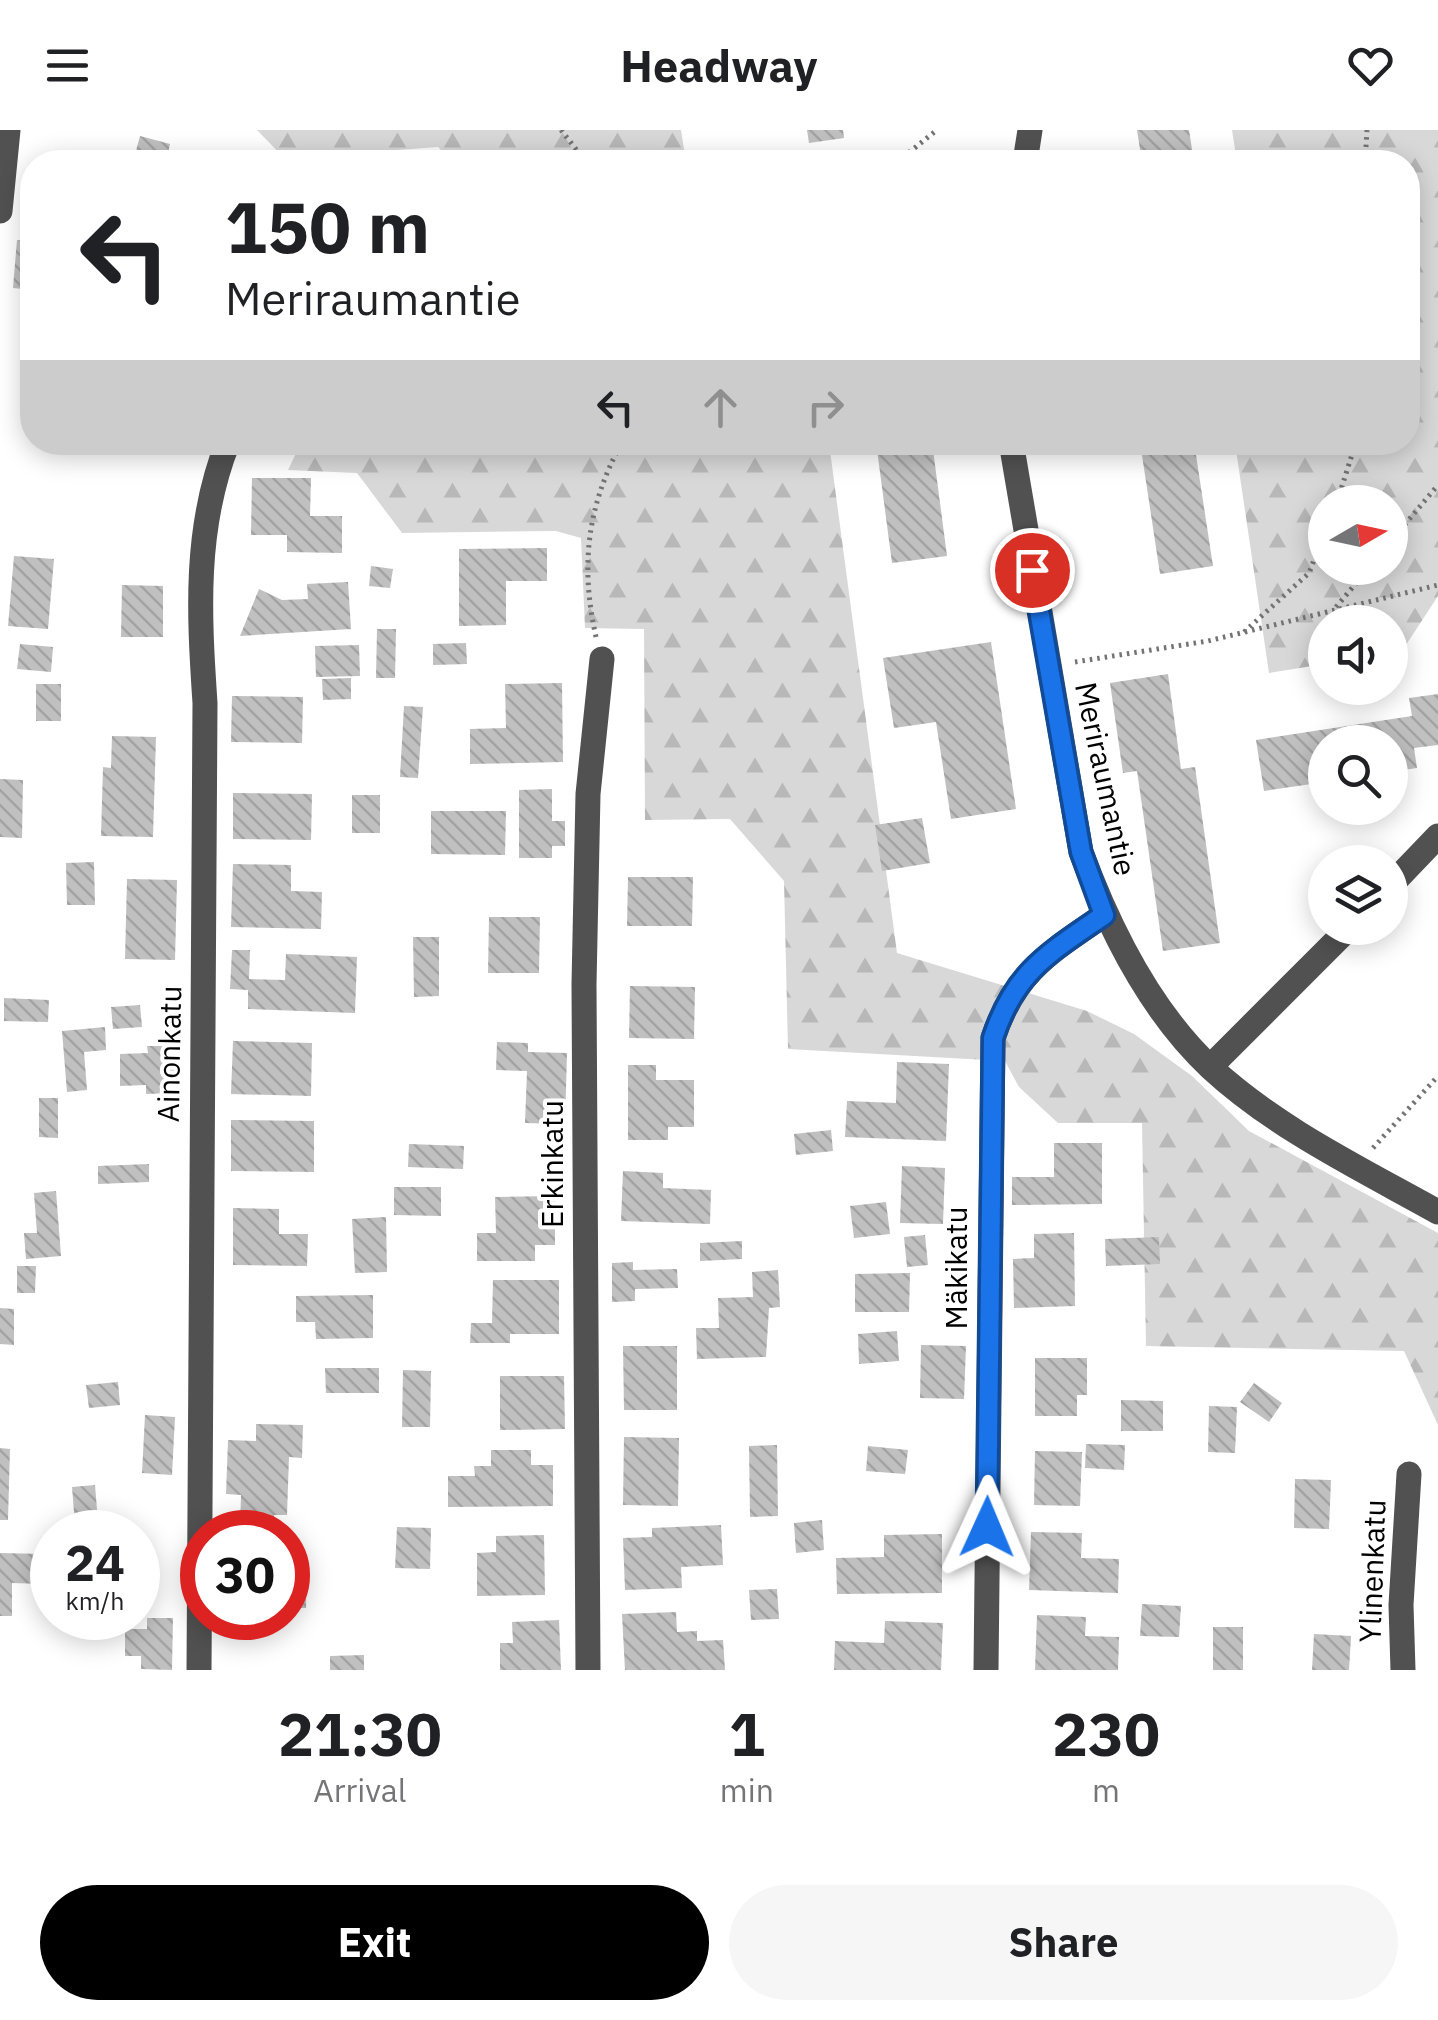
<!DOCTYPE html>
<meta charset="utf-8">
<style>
:root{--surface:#fff;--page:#f6f6f6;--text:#202124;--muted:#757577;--accent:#000}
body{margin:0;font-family:"IBM Plex Sans",sans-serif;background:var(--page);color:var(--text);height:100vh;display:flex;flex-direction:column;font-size:38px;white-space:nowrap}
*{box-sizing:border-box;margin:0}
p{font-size:32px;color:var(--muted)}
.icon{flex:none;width:55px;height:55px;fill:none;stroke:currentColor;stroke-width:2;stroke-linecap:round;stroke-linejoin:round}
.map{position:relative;height:1540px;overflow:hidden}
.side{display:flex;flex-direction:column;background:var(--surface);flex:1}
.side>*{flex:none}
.hud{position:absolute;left:20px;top:20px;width:1400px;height:305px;border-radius:40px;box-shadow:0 5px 25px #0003;background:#fff;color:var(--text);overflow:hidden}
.needle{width:65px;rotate:81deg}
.fabs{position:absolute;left:1308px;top:355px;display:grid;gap:20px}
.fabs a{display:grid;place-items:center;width:100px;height:100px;border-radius:50%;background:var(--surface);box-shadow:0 5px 25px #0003;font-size:50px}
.speed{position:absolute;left:30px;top:1380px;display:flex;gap:20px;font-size:50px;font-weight:700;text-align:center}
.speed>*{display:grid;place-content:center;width:130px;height:130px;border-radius:50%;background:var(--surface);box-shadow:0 5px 25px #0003;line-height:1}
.speed small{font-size:25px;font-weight:400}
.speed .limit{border:15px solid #d22;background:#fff;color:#111}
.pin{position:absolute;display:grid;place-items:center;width:85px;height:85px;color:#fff;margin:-42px;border:5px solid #fff;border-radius:50%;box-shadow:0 2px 10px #0007}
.me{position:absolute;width:110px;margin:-55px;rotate:1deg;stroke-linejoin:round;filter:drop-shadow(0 0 8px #0008)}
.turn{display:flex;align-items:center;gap:35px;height:210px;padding:0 40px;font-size:45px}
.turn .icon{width:130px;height:130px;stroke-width:2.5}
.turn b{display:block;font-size:70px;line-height:85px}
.lanes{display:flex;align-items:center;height:95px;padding:0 40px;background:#0003;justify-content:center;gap:50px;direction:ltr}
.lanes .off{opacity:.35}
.eta{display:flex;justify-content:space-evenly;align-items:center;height:170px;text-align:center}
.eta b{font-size:60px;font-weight:700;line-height:70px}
.button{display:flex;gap:20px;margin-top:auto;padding:20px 40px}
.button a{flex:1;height:115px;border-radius:60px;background:var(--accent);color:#fff;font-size:40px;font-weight:700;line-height:115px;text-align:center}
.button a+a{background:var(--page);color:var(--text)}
header{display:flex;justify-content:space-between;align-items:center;height:130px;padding:0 40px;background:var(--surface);font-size:45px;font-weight:700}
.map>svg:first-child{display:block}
</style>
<header><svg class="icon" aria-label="menu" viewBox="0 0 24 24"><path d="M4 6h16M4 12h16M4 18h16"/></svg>Headway<svg class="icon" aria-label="heart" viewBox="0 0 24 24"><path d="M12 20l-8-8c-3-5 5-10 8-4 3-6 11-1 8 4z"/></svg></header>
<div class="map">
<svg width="1438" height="1540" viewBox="0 0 1438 1540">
<defs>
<pattern id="forest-firs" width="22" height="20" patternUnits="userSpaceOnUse" patternTransform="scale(2.5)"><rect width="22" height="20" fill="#d8d8d8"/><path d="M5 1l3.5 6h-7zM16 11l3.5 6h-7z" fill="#b8b8b8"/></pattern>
<pattern id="building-back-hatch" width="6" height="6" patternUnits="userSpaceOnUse" patternTransform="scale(2.5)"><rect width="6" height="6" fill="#c0c0c0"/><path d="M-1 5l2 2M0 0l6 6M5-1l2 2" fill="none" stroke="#a3a3a3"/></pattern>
</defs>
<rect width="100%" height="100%" fill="#fff"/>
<!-- forest -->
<path fill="url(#forest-firs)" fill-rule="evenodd" d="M257 0H681L686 32H453L438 17 397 20 389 32H288Z
M1232 0H1438V466L1402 521 1390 523V492H1325V534L1269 543 1235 313 1408 312V32H1237ZM1325 372H1390V438H1325Z
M301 313H829L897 823 1087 881 1134 904 1192 946 1249 1001 1438 1103V1295L1404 1221 1146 1216 1142 993H1058L1019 957 1005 931 788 919 784 751 730 689 645 690 644 499 585 498 581 408 556 401 402 403 357 343 288 340Z"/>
<!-- building -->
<path fill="url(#building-back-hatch)" d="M807 0H843L844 8 809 13Z
M1137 0H1189L1194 32H1142Z
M140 6 170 14 166 32H133Z
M17 110 32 111V160L13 158Z
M876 312H932L947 426 892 433Z
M1140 312H1194L1213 436 1160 444Z
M252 348H311L310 386H342V423L287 422V405H251Z
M547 418V451H506V495L459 496V419Z
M14 426 54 429 48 499 8 496Z
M371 436 393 439 390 458 369 456Z
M348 452 351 499 240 506 259 459 282 470 308 469 307 454Z
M122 455 163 456V507H121Z
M377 499H396L395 548H376Z
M991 512 1016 679 951 689 936 592 894 598 883 528Z
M466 513 467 534 433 535V514Z
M20 514 53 517 51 542 17 539Z
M359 515 360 546 316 547 315 516Z
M1168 544 1181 639 1195 637 1220 813 1163 821 1137 641 1123 643 1110 553Z
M351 548V569L323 570 322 549Z
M562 553 563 632 470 634V599L506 598 505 554Z
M36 554H61V591H36Z
M1438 564V615L1414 618 1417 638 1390 642V612H1325V652L1264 661 1256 610 1412 586 1409 568Z
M232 566 303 567 302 613 231 612Z
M404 576 423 577 418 648 400 647Z
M112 606 156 607 153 707 101 706 103 637 111 638Z
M0 649 23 650 22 708 0 707Z
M552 659V691H565V716H552V728H519V660Z
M233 663 312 664 311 710 233 709Z
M352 665H380V703H352Z
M431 681H506L505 725 431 724Z
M922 688 930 733 882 741 875 695Z
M94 732 95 775H67L66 733Z
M233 734 291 735V761L322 762 321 799 231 797Z
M628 747H693L692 796H627Z
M127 749 177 750 175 830 125 829Z
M489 787H540L539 843H488Z
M413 807H439V866L414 867Z
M232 820H250L249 849 285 850 286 824 357 827 355 883 248 879V860L230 859Z
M630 856 695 857 694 909 629 908Z
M4 868 49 870 48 892 4 891Z
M140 875 142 897 113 899 111 877Z
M105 897 106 920 84 922 87 960 67 962 62 901Z
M233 911 312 913 311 966 231 964Z
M497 912 528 913V922L567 923 565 994 525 993 527 941 496 940Z
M147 916H174V963L146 964V955L120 956V924L148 923Z
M897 932 949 934 946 1011 845 1007 847 971 896 973Z
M628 935H656V950H694V997H668V1010H628Z
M39 968H58V1008L39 1007Z
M231 990 314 991V1042L231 1041Z
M831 1000 833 1021 796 1025 794 1004Z
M1054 1013H1102V1074L1012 1075V1047H1054Z
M409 1014 464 1016 463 1039 408 1037Z
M149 1034V1052L98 1054V1036Z
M902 1036 945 1038 943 1094 900 1093Z
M623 1041 663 1043V1058L711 1060 710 1094 621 1091Z
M394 1057H441V1086L394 1085Z
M56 1061 61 1126 26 1129 24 1103H37L34 1063Z
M555 1066V1115H535V1131H477V1103H496L495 1067Z
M886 1072 890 1104 854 1108 850 1076Z
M233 1078 279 1079V1104H308L307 1136 233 1135Z
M386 1087 387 1142 355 1143 352 1089Z
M1074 1103 1075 1176 1014 1178 1013 1129 1034 1128V1104Z
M925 1105 928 1135 907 1137 904 1107Z
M1159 1107 1160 1134 1106 1136 1105 1109Z
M742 1111V1129L700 1131V1113Z
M633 1132V1140L677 1139 678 1158 635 1159V1171L612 1172V1133Z
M17 1136H36L35 1163H17Z
M778 1140 780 1177 769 1178 766 1227 697 1229 696 1198H719L718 1168 753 1167 752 1142Z
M910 1143 909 1182H855V1144Z
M493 1150H559V1204H510V1213H470L471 1193H492Z
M373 1165V1208L316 1209 315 1192H296V1166Z
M0 1178 14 1179V1215L0 1214Z
M897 1201 899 1231 859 1234 858 1204Z
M921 1215 966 1216 964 1269 920 1268Z
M623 1216H677V1280H624Z
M1035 1228H1087V1265H1077V1286H1035Z
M325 1238H379V1263H326Z
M403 1240 431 1241 430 1297H402Z
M500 1246H564L565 1299 500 1300Z
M118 1252 120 1275 89 1278 86 1255Z
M1254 1253 1282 1273 1269 1292 1240 1272Z
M1121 1270 1163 1271V1301H1121Z
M1209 1276 1237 1277 1235 1323 1208 1322Z
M145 1285 175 1287 172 1345 142 1343Z
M256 1294 303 1295 302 1328 289 1327 287 1385H274L273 1402H240L241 1365 226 1364 228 1310 256 1311Z
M624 1307 679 1308 678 1376 623 1375Z
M1086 1314 1125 1315 1124 1340 1085 1338Z
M777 1315 778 1386 750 1387 749 1316Z
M868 1316 908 1320 905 1344 866 1341Z
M0 1318 10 1319 8 1390H0Z
M491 1320H531V1335H553V1376L448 1377V1346H475L474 1336H491Z
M1035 1321 1082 1322 1080 1376 1034 1375Z
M1295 1349 1331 1350 1329 1399 1294 1398Z
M95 1355 98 1392 75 1394 72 1357Z
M822 1390 824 1420 796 1423 794 1393Z
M721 1395 723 1435 681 1437 682 1458 625 1460 623 1408 652 1407V1398Z
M397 1397 431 1398 430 1439 395 1438Z
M1031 1402 1082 1403 1081 1428 1119 1429 1118 1463 1029 1460Z
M942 1404V1463L837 1464 836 1428 884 1427V1405Z
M544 1405 545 1465 477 1466V1423L496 1422V1406Z
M0 1423 44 1424 43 1454 12 1453V1486H0Z
M288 1425 307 1426 306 1478H288Z
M777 1459 779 1489 751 1490 749 1460Z
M1142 1474 1181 1476 1179 1507 1140 1506Z
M676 1482 677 1502 697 1501V1511L723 1510 725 1540H625L622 1484Z
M1037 1485 1086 1487 1085 1506 1119 1507 1118 1540H1035Z
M147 1488H173L172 1540 141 1539V1526H125V1499H147Z
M559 1490 561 1540H500V1513H513L512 1492Z
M885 1491 943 1493 941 1540H834L835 1511 884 1513Z
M1213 1497H1243V1540H1213Z
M1314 1504 1351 1506 1349 1540H1312Z
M364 1525V1540H330V1526Z"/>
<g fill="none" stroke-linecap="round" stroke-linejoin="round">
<!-- path -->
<path stroke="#737373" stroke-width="5" stroke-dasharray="2.5 5" stroke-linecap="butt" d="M561 0 586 32
M897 32 937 0
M1365 32 1367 0
M1337 372 1356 312
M1390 412 1438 355
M1336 477 1369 438
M1244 502 1309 443 1325 402
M596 507C580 436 587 376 622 312
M1075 532 1208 511 1438 455
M1373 1018 1438 946"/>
<!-- minor -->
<path stroke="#515151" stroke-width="25" d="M1025 32 1030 0
M0 81 8 0
M1011 312 1081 722C1109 798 1150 881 1211 938 1276 998 1361 1039 1438 1082
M1390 756 1438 706
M1210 937 1349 798
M199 1540 205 573C199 484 194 397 228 312
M588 1540 584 854 588 664 602 529
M986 1540 993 908C1015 842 1049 823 1104 785
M1403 1540 1401 1475 1409 1344"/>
</g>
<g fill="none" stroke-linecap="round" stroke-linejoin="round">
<defs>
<path id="route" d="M987 1397 993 908C1015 841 1049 823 1104 785L1081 722 1032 440"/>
</defs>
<!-- route casing -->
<use href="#route" stroke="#114b97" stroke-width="25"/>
<!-- route -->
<use href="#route" stroke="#1a73e8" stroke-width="18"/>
</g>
<g text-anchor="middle" stroke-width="8" stroke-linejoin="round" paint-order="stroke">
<!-- street labels -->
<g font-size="30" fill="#000" stroke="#fff">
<text transform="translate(1105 649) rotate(78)" y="10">Meriraumantie</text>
<text transform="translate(170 924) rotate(-89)" y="10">Ainonkatu</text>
<text transform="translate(553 1034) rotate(-90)" y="10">Erkinkatu</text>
<text transform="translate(957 1138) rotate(-90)" y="10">Mäkikatu</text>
<text transform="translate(1373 1441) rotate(-88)" y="10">Ylinenkatu</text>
</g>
</g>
</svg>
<div class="fabs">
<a><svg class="needle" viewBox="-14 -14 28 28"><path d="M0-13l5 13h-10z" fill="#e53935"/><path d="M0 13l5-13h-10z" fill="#757577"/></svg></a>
<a><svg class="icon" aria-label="sound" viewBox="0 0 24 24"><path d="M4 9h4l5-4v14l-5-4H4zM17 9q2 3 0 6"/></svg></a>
<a><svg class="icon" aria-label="search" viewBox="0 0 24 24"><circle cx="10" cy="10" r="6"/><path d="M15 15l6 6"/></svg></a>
<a><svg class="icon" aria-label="layers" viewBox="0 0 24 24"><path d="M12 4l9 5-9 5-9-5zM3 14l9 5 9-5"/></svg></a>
</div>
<div class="speed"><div>24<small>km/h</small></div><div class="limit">30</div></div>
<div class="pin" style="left:1032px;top:440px;background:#d93025"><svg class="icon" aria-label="arrive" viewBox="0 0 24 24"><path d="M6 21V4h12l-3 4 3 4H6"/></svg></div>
<svg class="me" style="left:987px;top:1397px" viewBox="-20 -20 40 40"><path d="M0-17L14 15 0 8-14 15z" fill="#1a73e8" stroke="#fff" stroke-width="4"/></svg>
<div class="hud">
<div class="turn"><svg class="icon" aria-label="left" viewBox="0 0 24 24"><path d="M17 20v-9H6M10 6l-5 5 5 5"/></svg><div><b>150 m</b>Meriraumantie</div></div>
<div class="lanes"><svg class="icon" aria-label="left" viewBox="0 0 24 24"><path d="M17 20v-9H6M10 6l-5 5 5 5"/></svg><svg class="icon off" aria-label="ahead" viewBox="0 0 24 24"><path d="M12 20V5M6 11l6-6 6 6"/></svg><svg class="icon off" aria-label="right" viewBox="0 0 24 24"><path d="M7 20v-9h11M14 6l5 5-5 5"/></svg></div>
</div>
</div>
<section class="side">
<div class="eta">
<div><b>21:30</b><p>Arrival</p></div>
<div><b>1</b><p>min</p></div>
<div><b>230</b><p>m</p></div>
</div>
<div class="button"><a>Exit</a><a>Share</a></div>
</section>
